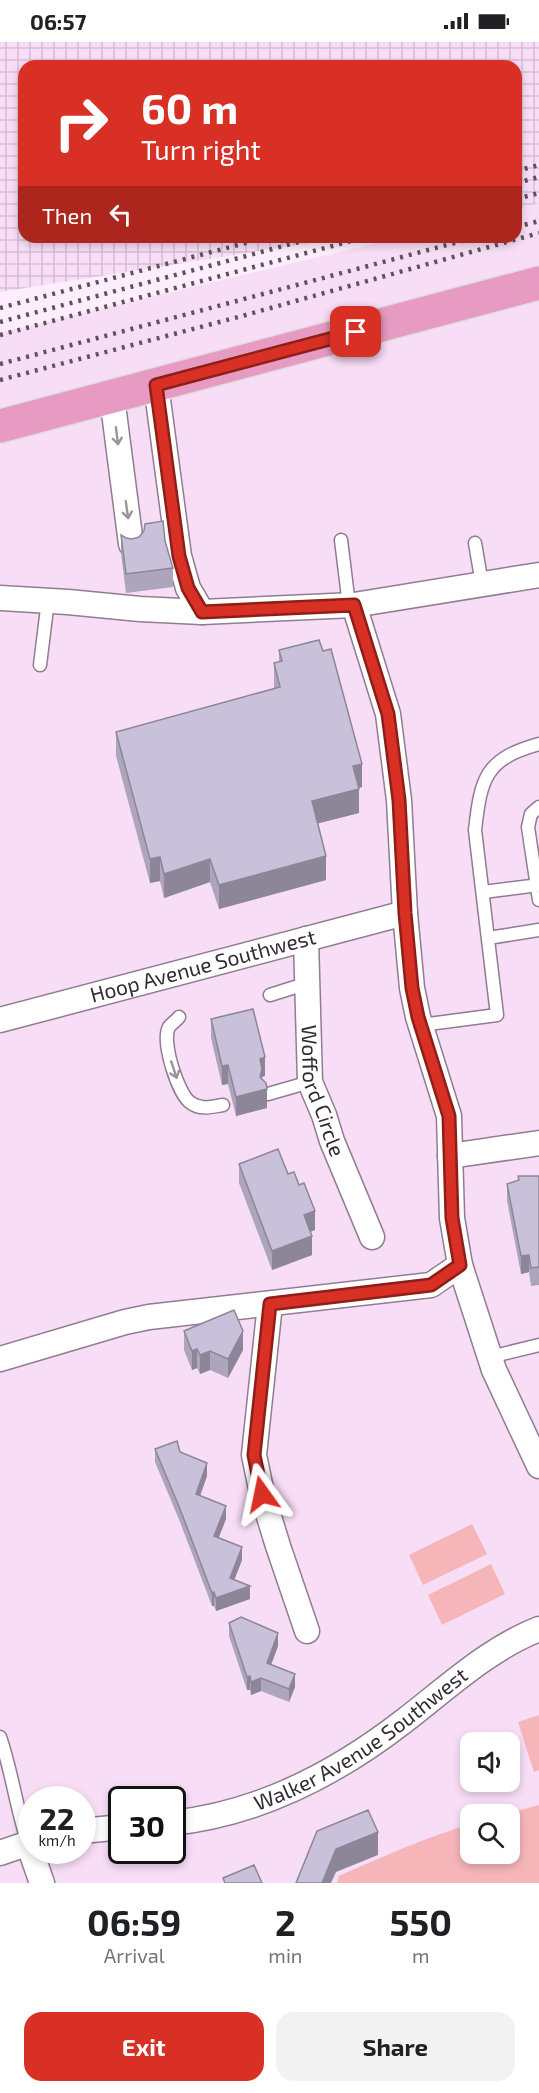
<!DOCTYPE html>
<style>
:root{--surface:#fff;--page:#f2f2f2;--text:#202124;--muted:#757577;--accent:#d93025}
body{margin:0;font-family:"Exo 2",sans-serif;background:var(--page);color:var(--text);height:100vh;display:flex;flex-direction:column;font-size:22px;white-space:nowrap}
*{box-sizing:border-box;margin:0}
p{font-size:20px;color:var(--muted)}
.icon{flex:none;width:33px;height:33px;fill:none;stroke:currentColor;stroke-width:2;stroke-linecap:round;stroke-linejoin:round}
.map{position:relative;height:1841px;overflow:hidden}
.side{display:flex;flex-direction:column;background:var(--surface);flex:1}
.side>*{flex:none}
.banner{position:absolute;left:18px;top:18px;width:504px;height:183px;border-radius:18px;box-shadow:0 3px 9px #0003;background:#d93025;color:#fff;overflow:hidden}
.buttons{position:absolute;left:460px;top:1690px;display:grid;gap:12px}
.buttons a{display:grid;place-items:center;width:60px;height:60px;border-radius:12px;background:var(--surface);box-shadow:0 3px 9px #0003;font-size:30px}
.speed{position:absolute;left:18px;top:1744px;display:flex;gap:12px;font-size:30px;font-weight:700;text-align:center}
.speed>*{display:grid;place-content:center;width:78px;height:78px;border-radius:50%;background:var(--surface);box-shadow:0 3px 9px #0003;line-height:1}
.speed small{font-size:15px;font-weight:400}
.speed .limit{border:3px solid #111;border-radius:9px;background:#fff;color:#111}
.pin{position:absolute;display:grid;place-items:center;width:51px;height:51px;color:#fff;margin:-26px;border-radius:12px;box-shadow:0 3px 9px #0006}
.me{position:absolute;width:66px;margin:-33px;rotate:348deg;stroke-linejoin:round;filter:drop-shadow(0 0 4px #0008)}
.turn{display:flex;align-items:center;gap:21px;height:126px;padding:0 24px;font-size:27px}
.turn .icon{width:78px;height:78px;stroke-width:2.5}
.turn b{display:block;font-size:42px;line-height:51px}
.then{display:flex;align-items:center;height:57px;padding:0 24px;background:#0003;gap:12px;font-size:22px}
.eta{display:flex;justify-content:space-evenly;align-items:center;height:102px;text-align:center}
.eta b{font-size:36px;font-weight:700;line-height:42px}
.action{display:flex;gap:12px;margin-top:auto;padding:12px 24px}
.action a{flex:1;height:69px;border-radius:18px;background:var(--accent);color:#fff;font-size:24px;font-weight:700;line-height:69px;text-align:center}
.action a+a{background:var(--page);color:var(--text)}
.status{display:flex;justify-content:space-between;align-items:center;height:42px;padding:0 30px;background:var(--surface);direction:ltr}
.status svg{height:16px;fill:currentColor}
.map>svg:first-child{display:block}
</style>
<div class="status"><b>06:57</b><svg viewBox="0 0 49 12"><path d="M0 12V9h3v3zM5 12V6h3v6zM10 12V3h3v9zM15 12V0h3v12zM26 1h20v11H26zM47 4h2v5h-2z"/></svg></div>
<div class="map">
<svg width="539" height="1841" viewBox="0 0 539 1841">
<defs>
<pattern id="industrial-grid" width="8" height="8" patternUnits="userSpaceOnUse" patternTransform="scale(1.5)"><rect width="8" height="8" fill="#f8ddf7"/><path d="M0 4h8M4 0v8" fill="none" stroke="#d5bed4"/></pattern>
</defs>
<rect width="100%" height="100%" fill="#ffeefe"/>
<!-- built -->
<path fill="#f8ddf7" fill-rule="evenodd" d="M539 161V1841H0V291L402 195H516V168ZM471 1701H510V1740H471ZM32 1758H82V1809H32ZM122 1758H172V1809H122ZM471 1773H510V1812H471Z"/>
<!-- industrial -->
<path fill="url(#industrial-grid)" d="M0 0H539V161L516 168V24H24V195H348L0 250Z"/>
<!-- grass -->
<path fill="#f6b5b9" d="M472 1482 487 1512 423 1543 409 1513Z
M491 1522 505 1552 442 1583 428 1553Z
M539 1673V1728L534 1730 518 1680Z
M539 1763V1841H337L339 1834C382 1815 426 1795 471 1782V1812H510V1773H504Z"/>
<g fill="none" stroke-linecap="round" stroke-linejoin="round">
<defs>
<path id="service" d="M341 498 349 563
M475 501 482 542
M40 623 48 558
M539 765 531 772 528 785 539 858
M483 850 539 843
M488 896 539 888
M270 953 308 941
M179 975C177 978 171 982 169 985 161 999 178 1053 191 1061 201 1068 211 1065 223 1063
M421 983 497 973 475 788C481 736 485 717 539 702
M268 1052 310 1040
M490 1315 539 1303
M0 1695C12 1729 16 1766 28 1801"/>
<g id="minor">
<path d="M156 343 179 514 188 546 202 570"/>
<path d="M112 355 131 502"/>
<path d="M0 556 68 560 140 567 202 570 354 563 539 533"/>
<path d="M354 563 388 672 399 758 405 871 412 946 418 975 449 1074 452 1176 460 1223 494 1328 539 1424"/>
<path id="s1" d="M306 897 310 1040 324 1073 332 1099 372 1195"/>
<path id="s2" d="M0 978 405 871"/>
<path d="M450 1114 539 1101"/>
<path d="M270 1262 254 1413 262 1452 278 1504 307 1589"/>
<path d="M0 1317 125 1280 149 1275 431 1243 460 1223"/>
<path id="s3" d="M172 1781C258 1772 337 1731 404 1679 447 1646 488 1607 539 1587"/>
<path d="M82 1789 122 1785"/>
<path d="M28 1801 42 1841"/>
<path d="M0 1811 32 1800"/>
</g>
<path id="primary" d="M0 384 539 241"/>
</defs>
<!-- service casing -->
<use href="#service" stroke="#907d90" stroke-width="15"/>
<!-- minor casing -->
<use href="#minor" stroke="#907d90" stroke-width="27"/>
<!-- primary casing -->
<use href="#primary" stroke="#deddde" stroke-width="36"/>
<!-- service -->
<use href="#service" stroke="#fff" stroke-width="12"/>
<!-- minor -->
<use href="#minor" stroke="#fff" stroke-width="24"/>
<!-- primary -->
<use href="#primary" stroke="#e79bc2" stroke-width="33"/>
<!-- rail -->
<path stroke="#5d535c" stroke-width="4.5" stroke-dasharray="3 6" stroke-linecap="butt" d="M516 129 539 123
M516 141 539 135
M516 157 539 151
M516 185 539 179
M0 266 268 195
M0 280 317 195
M0 293 366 195
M0 322 477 195
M0 338 242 274 539 191"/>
</g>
<!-- wall -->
<path fill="#ada5bb" d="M121 493 126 496 165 499 173 526V545L126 551 121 511Z
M279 608 362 745 359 746V771L318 781 326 838 219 867 210 840 164 856 160 839 150 841 116 714V690L274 647V621L279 620Z
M211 977 265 1034 262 1035V1037L267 1066 236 1074 228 1042 222 1043 211 996Z
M239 1122 288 1132 315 1188 310 1190 312 1213 272 1228 239 1141Z
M518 1134H539V1243L531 1244 529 1230 521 1232 507 1159V1142L518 1138Z
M184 1289 243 1308 228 1336 210 1328 200 1332 197 1326 192 1328 184 1308Z
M155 1407 180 1410 207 1434 200 1454 226 1477 219 1495 242 1518 234 1538 250 1557 216 1569 214 1564H212L180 1480 155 1420Z
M229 1581 278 1604 271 1622 295 1645 289 1660 261 1649 251 1653 250 1648H247L229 1594Z"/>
<!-- shaded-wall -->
<path fill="#8d8698" d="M362 722V745L353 747V724Z
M359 747V771L312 783V759Z
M326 814V838L219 867V843Z
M160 815V839L150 841V817Z
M210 817V840L164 856V832Z
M265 1015V1034L262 1035V1046L267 1047V1066L236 1074V1055L260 1017Z
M228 1023V1042L222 1043V1024Z
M315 1169V1188L304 1192V1173Z
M312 1194V1213L272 1228V1209Z
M529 1213V1230L521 1232V1214Z
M243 1289V1308L228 1336V1317Z
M197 1307V1326L192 1328V1309Z
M210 1309V1328L200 1332V1313Z
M207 1421V1434L196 1465V1452Z
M226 1464V1477L214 1507V1494Z
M242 1505V1518L230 1549V1536Z
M250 1544V1557L216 1569V1556Z
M214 1550V1564H212V1551Z
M278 1591V1604L267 1634V1621Z
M295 1632V1645L289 1660V1647Z
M250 1634V1648H247V1635Z
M261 1636V1649L251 1653V1640Z
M378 1790V1813L336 1830 331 1841H322L336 1807Z"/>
<!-- building -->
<path fill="#c9c0d9" stroke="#8d8698" stroke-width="1.5" d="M163 479 165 499 173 526 126 532 121 493 126 496 132 497 139 495 144 489 145 482Z
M319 598 323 609 331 607 362 722 353 724 359 747 312 759 326 814 219 843 210 817 164 832 160 815 150 817 116 690 280 645 274 621 282 619 279 608Z
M253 967 265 1015 260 1017 262 1027 260 1035 266 1041 267 1047 236 1055 228 1023 222 1024 211 977Z
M278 1107 288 1132 294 1130 299 1143 304 1141 315 1169 304 1173 312 1194 272 1209 239 1122Z
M518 1134H539V1225L531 1226 529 1213 521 1214 507 1142 519 1138Z
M234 1268 243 1289 228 1317 210 1309 200 1313 197 1307 192 1309 184 1289Z
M177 1399 180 1410 207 1421 196 1452 226 1464 214 1494 242 1505 230 1536 250 1544 216 1556 214 1550 212 1551 180 1467 155 1407Z
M241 1575 278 1591 267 1621 295 1632 289 1647 261 1636 251 1640 250 1634 247 1635 229 1581Z
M368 1768 378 1790 336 1807 322 1841H296L317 1789Z
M254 1823 262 1841H225L223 1836Z"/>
<!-- one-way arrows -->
<defs><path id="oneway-shaft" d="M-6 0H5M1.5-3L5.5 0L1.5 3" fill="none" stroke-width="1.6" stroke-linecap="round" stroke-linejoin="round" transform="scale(1.5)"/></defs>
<g stroke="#999599">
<use href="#oneway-shaft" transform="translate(117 394) rotate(83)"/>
<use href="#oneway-shaft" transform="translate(127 468) rotate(82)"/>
<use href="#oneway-shaft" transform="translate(174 1028) rotate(72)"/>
</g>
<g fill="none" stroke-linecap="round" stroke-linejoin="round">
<defs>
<path id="route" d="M262 1452 254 1413 270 1262 431 1243 460 1223 452 1176 449 1074 418 975 412 946 405 871 399 758 388 672 354 563 202 570 188 546 179 514 156 343 356 290"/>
</defs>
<!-- route casing -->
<use href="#route" stroke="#8d1f18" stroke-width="15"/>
<!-- route -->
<use href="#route" stroke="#d93025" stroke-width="10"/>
</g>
<g text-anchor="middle" stroke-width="4.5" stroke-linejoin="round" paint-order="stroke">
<!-- street labels -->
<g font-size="21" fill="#332b33" stroke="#fff">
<text dy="7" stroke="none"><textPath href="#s2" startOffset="210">Hoop Avenue Southwest</textPath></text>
<text dy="7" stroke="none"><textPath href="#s1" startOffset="154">Wofford Circle</textPath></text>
<text dy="7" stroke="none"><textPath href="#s3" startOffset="210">Walker Avenue Southwest</textPath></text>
</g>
</g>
</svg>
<div class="buttons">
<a><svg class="icon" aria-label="sound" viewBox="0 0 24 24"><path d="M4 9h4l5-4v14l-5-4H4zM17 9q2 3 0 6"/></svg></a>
<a><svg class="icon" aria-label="search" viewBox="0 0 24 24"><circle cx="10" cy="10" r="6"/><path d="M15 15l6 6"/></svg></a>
</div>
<div class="speed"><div>22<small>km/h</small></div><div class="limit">30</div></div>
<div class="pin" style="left:356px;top:290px;background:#d93025"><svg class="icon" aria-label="arrive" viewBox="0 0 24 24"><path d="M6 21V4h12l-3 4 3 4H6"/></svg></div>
<svg class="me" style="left:262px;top:1452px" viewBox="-20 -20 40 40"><path d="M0-17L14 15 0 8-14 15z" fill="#d93025" stroke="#fff" stroke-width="4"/></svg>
<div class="banner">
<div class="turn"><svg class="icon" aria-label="right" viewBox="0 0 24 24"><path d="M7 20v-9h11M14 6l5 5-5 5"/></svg><div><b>60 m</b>Turn right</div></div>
<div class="then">Then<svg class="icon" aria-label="left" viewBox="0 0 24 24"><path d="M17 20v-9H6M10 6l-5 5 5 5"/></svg></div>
</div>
</div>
<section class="side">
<div class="eta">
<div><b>06:59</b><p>Arrival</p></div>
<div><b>2</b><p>min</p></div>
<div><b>550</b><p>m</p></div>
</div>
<div class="action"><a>Exit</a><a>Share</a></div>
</section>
